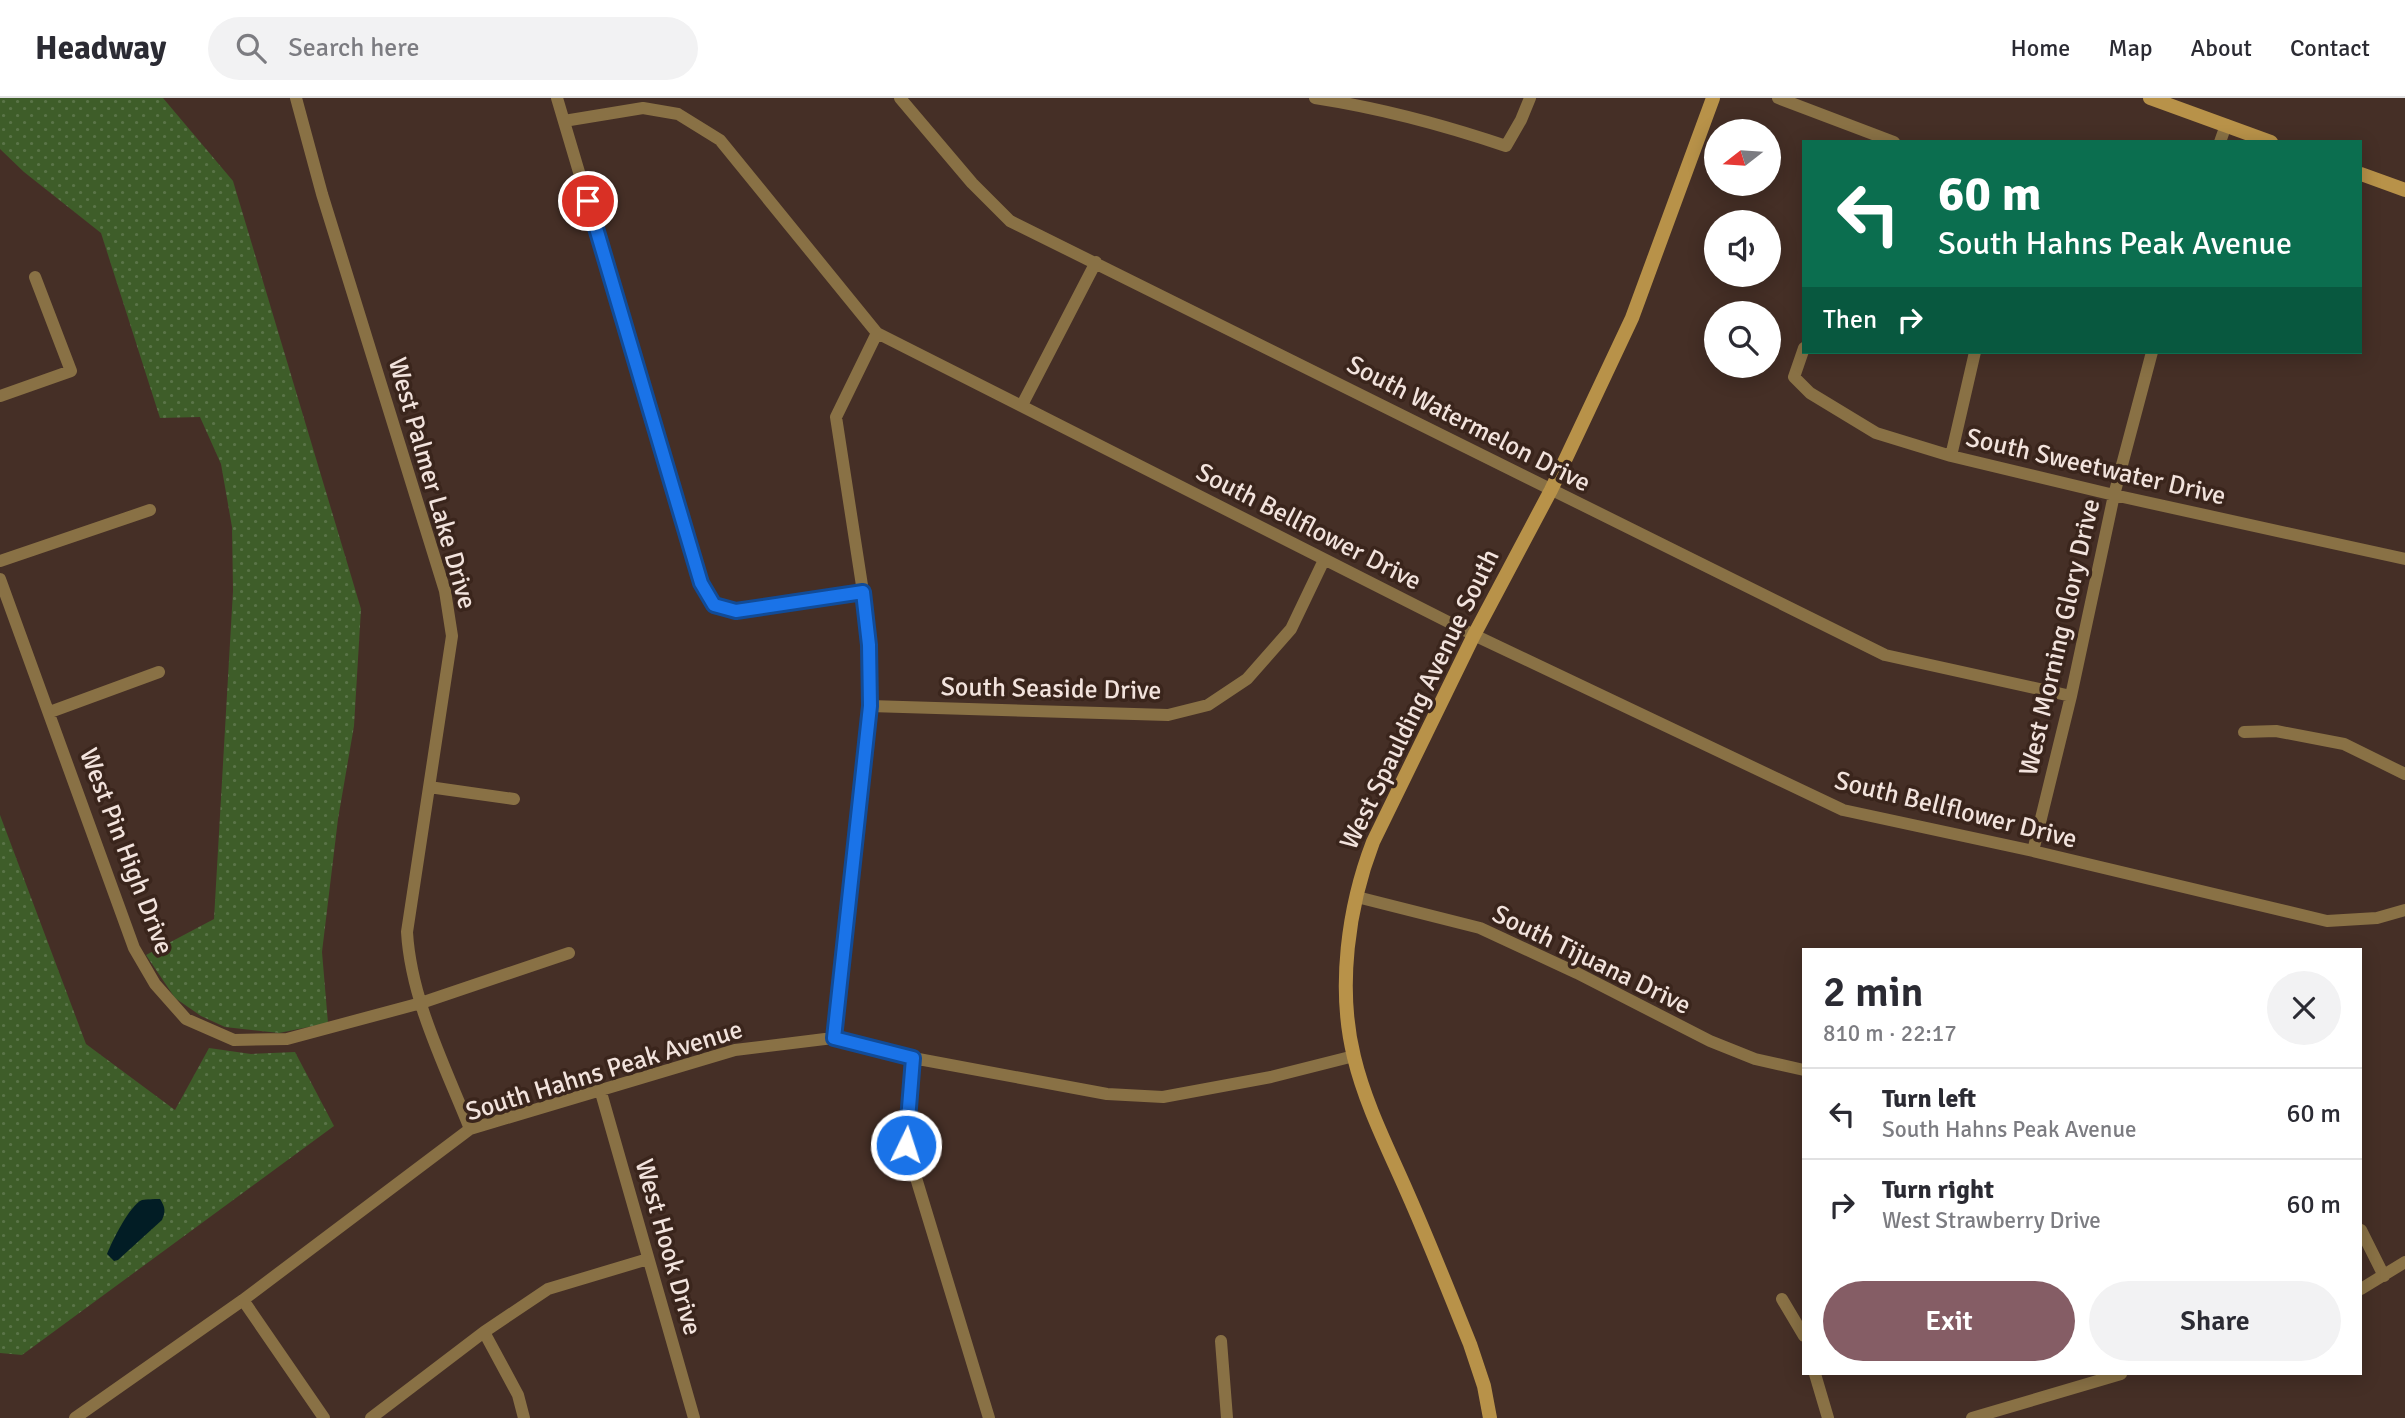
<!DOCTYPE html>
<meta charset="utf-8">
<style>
:root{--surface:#fff;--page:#f2f2f3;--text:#2b2b33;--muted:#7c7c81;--line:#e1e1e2;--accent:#855d65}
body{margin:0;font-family:Signika,sans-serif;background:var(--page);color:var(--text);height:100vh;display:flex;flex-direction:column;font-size:26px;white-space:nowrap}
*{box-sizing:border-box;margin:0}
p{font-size:23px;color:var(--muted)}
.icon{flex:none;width:38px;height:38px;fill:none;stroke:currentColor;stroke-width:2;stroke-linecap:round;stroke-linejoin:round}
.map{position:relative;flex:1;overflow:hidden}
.sheet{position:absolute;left:1802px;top:850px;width:560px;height:427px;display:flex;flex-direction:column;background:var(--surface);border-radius:0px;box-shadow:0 4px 18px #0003}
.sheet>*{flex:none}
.banner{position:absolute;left:1802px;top:42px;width:560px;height:214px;border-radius:0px;box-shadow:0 4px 18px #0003;background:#0b6e4f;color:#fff;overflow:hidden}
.needle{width:46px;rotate:253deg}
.tools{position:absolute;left:1704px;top:21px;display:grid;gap:14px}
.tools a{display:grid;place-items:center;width:77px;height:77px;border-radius:50%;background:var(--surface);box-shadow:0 4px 18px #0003;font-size:35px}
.pin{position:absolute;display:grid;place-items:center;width:60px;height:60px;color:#fff;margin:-30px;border:4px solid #fff;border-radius:50%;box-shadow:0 2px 7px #0007}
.me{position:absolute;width:77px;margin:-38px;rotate:4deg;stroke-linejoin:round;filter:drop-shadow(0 0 5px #0008)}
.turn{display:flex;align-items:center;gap:24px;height:147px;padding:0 21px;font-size:32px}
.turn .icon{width:91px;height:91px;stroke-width:2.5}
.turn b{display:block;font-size:49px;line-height:60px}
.then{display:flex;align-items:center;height:66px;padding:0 21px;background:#0003;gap:14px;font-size:26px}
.round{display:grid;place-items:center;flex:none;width:74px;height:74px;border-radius:37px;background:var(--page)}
.head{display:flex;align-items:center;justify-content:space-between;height:119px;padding:0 21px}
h1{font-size:42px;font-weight:600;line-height:52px}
.button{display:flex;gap:14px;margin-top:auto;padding:14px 21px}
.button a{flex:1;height:80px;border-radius:42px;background:var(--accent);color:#fff;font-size:28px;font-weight:600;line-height:80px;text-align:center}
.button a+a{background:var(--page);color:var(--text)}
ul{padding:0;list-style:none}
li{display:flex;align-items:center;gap:21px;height:91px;padding:0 21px;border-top:2px solid var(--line)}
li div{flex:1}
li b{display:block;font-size:26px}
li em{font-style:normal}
header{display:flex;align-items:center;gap:42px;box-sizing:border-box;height:98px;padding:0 35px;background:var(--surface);border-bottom:2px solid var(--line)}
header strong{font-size:33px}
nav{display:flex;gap:38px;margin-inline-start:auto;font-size:24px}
.search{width:490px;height:63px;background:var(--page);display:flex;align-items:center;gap:18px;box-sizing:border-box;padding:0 24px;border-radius:38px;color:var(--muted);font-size:26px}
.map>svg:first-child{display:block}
</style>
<header>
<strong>Headway</strong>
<div class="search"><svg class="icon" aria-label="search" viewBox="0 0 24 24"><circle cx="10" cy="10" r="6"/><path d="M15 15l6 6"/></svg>Search here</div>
<nav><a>Home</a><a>Map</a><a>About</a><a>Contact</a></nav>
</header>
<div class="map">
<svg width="2405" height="1320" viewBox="0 0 2405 1320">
<defs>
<pattern id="grass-dots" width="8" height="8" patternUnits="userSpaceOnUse" patternTransform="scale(1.75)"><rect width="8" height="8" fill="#3e5d29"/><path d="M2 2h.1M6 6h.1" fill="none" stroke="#5a7448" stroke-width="1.8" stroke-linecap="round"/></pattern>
</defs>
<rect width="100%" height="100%" fill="#452f26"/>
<!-- grass -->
<path fill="url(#grass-dots)" d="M0 0H163L233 83 361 511 354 628 338 721 322 854 328 925 279 935 225 929 201 918 175 900 146 857 214 821 233 493 232 429 221 366 200 319 160 320 101 135 24 74 0 51Z
M0 717 86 946 175 1012 209 950 251 956 295 954 334 1028 22 1257 0 1255Z"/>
<!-- water -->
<path fill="#021d25" d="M160 1101C165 1109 166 1113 162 1122L118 1162 114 1163 107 1156C112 1143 130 1107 142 1102 147 1101 154 1101 160 1101Z"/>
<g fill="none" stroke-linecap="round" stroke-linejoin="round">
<!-- street -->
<path stroke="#897145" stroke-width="12" d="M296 0 322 96 445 493 452 538 407 834C411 902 445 968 470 1031
M557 0 701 485 714 507 736 513 863 494
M900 0 972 85 1010 123 1885 557 2071 598
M1315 0C1380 10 1444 27 1506 48L1521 22 1530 0
M1778 0 1894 44
M564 23 643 10 678 16 720 42 877 235 1474 537 1843 712 2033 753 2327 823 2377 820 2405 812
M2220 44 2226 27
M1804 250 1794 279 1810 295 1876 335 1951 358 2114 397 2405 461
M0 298 71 273 35 179
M1022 307 1096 164
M1951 358 1975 254
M0 463 150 412
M0 481 134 850 155 886 186 921 234 942 287 941 421 905 569 855
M870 608 1168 617 1208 607 1247 581 1291 531 1324 462
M50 614 159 574
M2244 634 2276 633 2344 646 2405 676
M429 689 514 701
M2033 753 2071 598 2114 397 2152 254
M1357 799 1480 830 1577 875 1710 943 1755 961 1804 972
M833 940 870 608 869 547 863 494 836 319 877 235
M913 960 906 1047 989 1320
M600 991 694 1320
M2361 1132 2384 1178
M2361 1191 2405 1164
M1782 1201 1804 1238
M243 1202 324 1320
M484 1234 518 1297 524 1320
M1221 1243 1227 1320
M1815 1276 1828 1320
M75 1320 243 1202 470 1031 735 952 833 940 913 960 1107 996 1163 999 1271 979 1354 958
M371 1320 484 1234 548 1191 648 1161
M1972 1320 2121 1276"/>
<!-- secondary -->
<path stroke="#b89249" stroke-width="14" d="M2150 0 2271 44
M2361 76 2405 92
M1490 1320 1484 1288 1470 1246C1451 1199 1432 1151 1411 1103 1391 1056 1366 1009 1354 959 1337 890 1348 809 1373 744L1474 537 1551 392 1632 220 1713 0"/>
</g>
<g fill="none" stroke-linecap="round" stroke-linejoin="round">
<defs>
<path id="route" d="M588 103 701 485 714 507 736 513 863 494 869 547 870 608 834 940 913 960 906 1047"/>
</defs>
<!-- route casing -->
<use href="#route" stroke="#114b97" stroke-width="18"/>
<!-- route -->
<use href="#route" stroke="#1a73e8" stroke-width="12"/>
</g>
<g text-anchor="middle" stroke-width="7" stroke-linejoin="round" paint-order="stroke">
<!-- street labels -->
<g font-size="26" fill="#f2e3dd" stroke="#3a251c">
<text transform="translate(1469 325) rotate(27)" y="9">South Watermelon Drive</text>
<text transform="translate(2096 368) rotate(13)" y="9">South Sweetwater Drive</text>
<text transform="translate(433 385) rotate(74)" y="9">West Palmer Lake Drive</text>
<text transform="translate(1309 428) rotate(27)" y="9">South Bellflower Drive</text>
<text transform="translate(2059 539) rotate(-77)" y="9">West Morning Glory Drive</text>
<text transform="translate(1051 590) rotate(1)" y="9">South Seaside Drive</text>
<text transform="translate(1419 601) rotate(-64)" y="9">West Spaulding Avenue South</text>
<text transform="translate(1956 711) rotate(14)" y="9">South Bellflower Drive</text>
<text transform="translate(127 753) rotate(69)" y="9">West Pin High Drive</text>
<text transform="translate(1592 861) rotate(26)" y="9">South Tijuana Drive</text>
<text transform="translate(604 972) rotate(-17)" y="9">South Hahns Peak Avenue</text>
<text transform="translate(669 1149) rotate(74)" y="9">West Hook Drive</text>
</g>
</g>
</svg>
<div class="tools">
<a><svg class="needle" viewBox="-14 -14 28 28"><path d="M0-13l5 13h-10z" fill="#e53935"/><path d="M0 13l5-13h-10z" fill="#7c7c81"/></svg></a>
<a><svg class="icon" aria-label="sound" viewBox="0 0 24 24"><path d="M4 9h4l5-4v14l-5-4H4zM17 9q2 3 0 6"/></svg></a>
<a><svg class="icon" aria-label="search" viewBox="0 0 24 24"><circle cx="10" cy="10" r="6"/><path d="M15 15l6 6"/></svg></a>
</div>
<div class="pin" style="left:588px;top:103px;background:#d93025"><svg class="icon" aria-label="arrive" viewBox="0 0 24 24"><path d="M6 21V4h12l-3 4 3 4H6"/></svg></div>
<svg class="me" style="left:906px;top:1047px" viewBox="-20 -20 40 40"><circle r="17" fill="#1a73e8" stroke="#fff" stroke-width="3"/><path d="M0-11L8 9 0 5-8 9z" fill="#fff"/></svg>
<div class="banner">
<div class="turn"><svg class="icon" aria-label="left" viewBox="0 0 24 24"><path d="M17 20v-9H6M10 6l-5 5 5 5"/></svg><div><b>60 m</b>South Hahns Peak Avenue</div></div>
<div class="then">Then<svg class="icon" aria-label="right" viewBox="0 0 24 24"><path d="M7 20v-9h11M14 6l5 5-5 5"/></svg></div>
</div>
<section class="sheet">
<div class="head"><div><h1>2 min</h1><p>810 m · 22:17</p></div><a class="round"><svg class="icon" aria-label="close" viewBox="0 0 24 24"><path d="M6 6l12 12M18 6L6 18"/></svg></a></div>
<ul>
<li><svg class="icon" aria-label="left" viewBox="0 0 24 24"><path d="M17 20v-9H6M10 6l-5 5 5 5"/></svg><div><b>Turn left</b><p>South Hahns Peak Avenue</p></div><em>60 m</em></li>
<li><svg class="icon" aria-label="right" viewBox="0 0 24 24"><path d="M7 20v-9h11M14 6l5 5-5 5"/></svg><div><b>Turn right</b><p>West Strawberry Drive</p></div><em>60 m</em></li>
</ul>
<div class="button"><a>Exit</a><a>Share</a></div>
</section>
</div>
